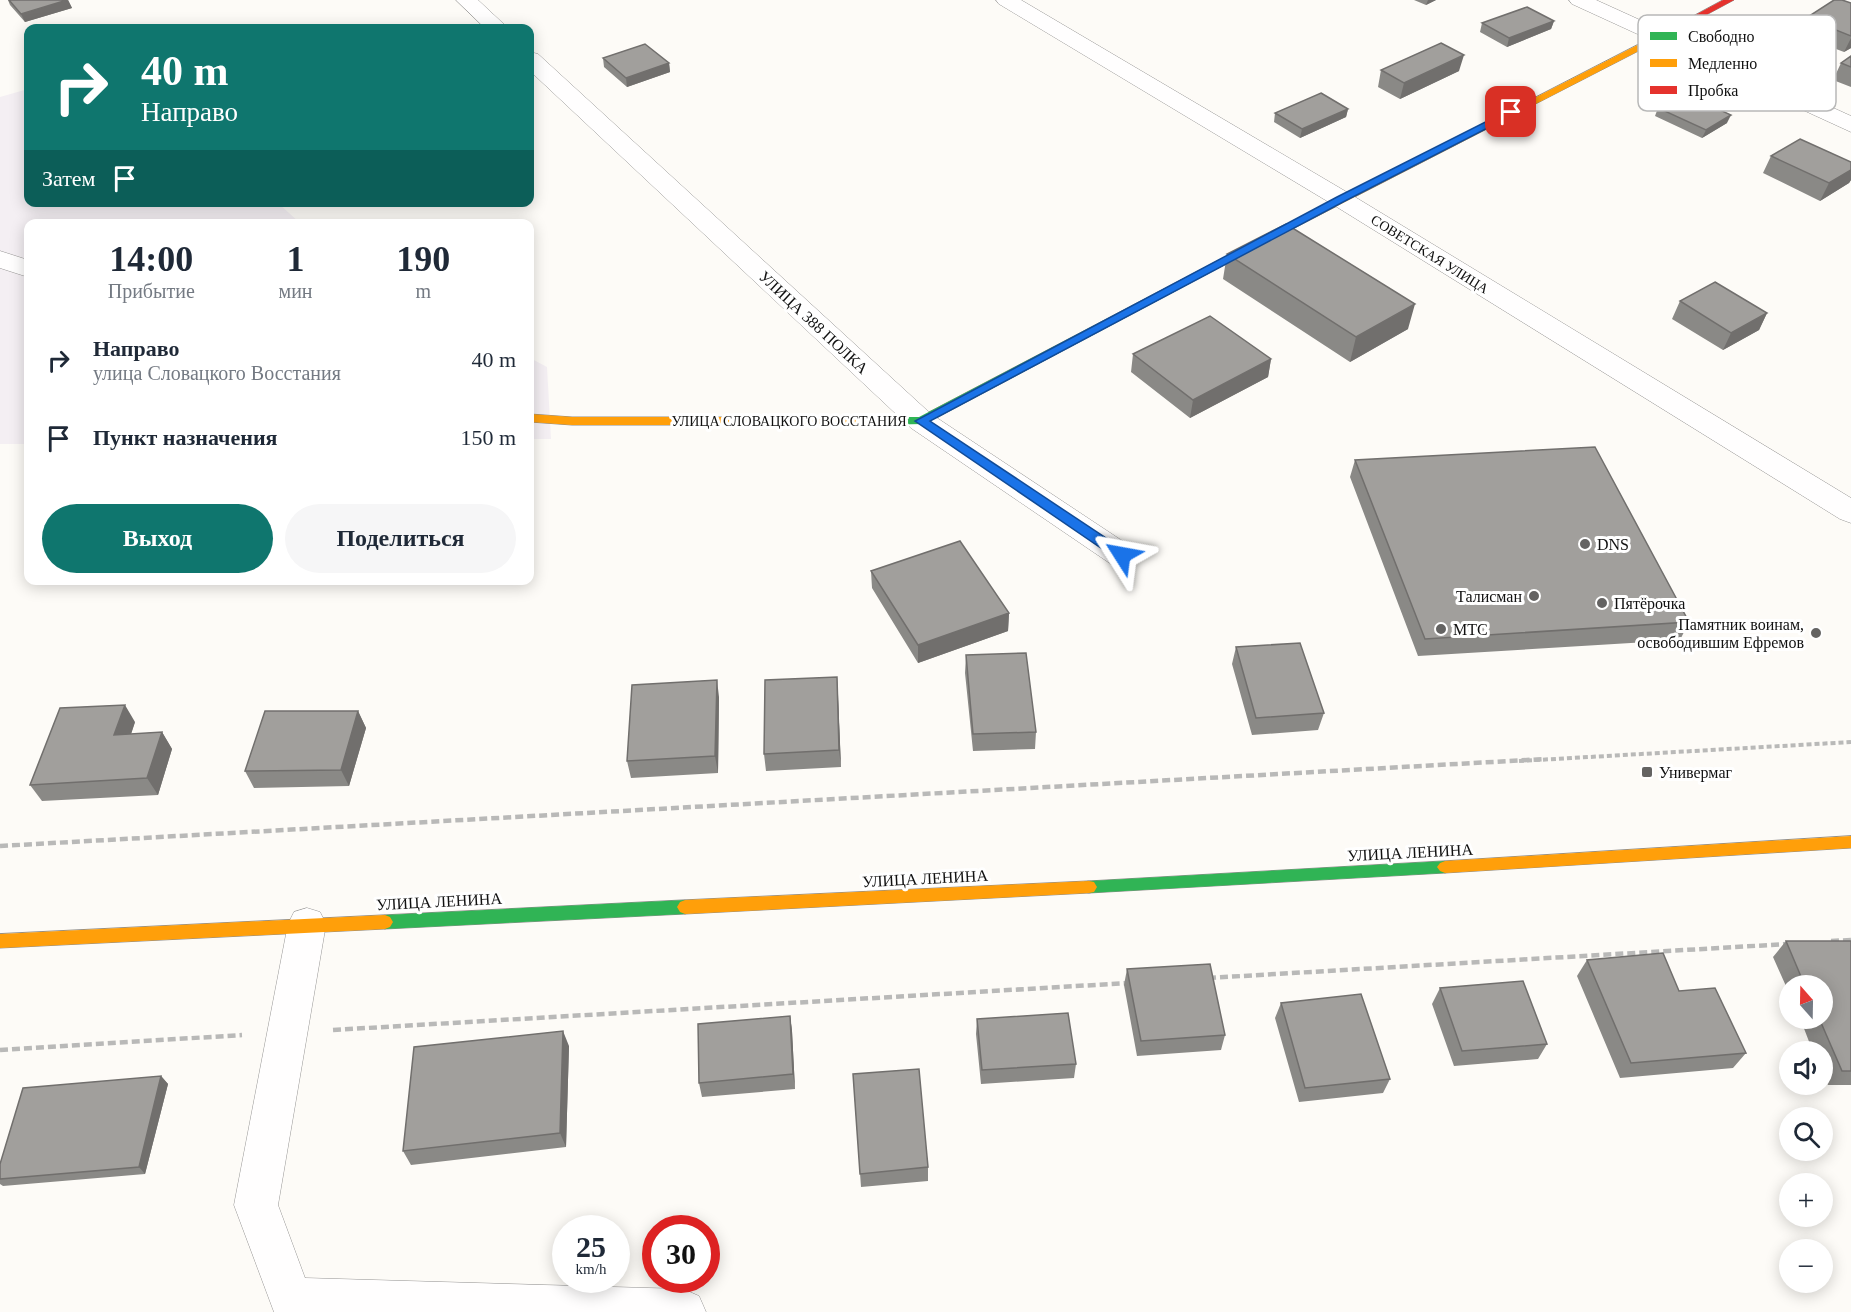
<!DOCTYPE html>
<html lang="ru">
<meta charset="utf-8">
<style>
:root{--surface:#fff;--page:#f6f6f7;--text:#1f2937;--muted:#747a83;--accent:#0f766e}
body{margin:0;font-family:"Times New Roman",serif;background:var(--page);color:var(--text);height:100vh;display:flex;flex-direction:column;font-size:22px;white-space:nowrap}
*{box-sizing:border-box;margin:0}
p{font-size:20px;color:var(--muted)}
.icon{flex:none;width:33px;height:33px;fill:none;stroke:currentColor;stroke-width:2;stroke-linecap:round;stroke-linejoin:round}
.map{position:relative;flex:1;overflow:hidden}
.drawer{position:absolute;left:24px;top:219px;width:510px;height:366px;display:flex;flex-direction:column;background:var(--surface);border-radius:12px;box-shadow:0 3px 15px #0003}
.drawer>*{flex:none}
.guide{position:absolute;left:24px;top:24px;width:510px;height:183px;border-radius:12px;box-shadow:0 3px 15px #0003;background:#0f766e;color:#fff;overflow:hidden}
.needle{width:39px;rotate:340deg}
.controls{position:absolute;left:1779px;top:975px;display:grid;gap:12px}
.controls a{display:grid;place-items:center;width:54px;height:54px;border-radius:50%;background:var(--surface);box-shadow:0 3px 15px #0003;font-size:30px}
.speed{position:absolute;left:552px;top:1215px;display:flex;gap:12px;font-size:30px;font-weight:700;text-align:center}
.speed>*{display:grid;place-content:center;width:78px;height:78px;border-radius:50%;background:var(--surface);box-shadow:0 3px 15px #0003;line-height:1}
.speed small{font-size:15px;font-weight:400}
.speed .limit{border:9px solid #d22;background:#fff;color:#111}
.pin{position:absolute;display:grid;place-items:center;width:51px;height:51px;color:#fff;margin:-26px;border-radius:12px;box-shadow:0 3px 9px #0006}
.me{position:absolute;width:66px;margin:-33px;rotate:304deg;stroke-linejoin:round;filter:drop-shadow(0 0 4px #0008)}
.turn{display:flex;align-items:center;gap:21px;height:126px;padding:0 18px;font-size:27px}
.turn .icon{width:78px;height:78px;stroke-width:2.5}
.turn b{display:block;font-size:42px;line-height:51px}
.then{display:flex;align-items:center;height:57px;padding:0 18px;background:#0003;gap:12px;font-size:22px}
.eta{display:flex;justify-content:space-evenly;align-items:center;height:102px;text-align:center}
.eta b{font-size:36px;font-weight:600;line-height:42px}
.action{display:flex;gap:12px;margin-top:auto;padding:12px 18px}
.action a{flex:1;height:69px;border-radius:36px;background:var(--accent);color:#fff;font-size:24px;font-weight:600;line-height:69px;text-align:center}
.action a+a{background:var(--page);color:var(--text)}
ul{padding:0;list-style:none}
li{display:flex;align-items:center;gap:18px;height:78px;padding:0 18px}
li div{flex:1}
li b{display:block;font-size:22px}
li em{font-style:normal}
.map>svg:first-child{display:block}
</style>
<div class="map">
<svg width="1851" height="1312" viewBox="0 0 1851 1312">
<rect width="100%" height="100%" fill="#fdfbf7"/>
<!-- industrial -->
<path fill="#f4eff3" d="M28 89V202L278 203 300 223 28 224V444H0V97Z
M530 358 547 367 551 439H530Z"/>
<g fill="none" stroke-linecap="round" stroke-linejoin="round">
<defs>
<path id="street" d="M456 0H478L508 28H485Z
M996 0H1021L1350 194 1851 498V523L1840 519 1332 204 999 4Z
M1569 0H1596L1851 116V132L1572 4Z
M530 52 538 54 931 414 1133 548 1138 556 1133 564 1122 567 1111 564 911 428 530 71Z
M0 251 28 260V277L0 268Z
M307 908 320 912 326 924 278 1205 305 1278 683 1289 699 1296 706 1312H274L234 1205 288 924 294 912Z"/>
<path id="fast" d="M1271 233 1276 236 1275 238 925 424 869 425 863 421 869 417H919Z
M1445 861 1450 863 1453 867 1450 871 1445 873 1089 893 1084 892 1081 887 1084 882 1089 881Z
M685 900 690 902 693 907 690 912 685 914 385 929 380 927 377 922 380 917 385 915Z"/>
<path id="slow" d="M1653 37 1657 40 1656 42 1275 238 1271 239 1266 236Z
M530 414 572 417H869L875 421 869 425H572L530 422Z
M1851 836V848L1445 873 1440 871 1437 867 1440 863 1445 861Z
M1089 881 1094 882 1097 887 1094 892 1089 893 685 914 680 912 677 907 680 902 685 900Z
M385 915 390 917 393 922 390 927 385 929 0 948V934Z"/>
<path id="jam" d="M1723 0H1734L1656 42 1649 40Z"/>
</defs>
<!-- street casing -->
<use href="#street" stroke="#979695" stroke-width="1"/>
<!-- fast casing -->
<use href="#fast" stroke="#8e8d8b" stroke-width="1"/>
<!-- slow casing -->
<use href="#slow" stroke="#8e8d8b" stroke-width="1"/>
<!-- jam casing -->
<use href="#jam" stroke="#8e8d8b" stroke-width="1"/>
<!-- path-far1 -->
<path stroke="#b9b9b8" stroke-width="4" stroke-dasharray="5 3" stroke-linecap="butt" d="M1519 761 1851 742"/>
<!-- path -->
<path stroke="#b9b9b8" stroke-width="4.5" stroke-dasharray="8 4" stroke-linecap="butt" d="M0 846 1545 759
M1831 941 1851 940
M1208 978 1787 944
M333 1030 1128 983
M0 1050 242 1035"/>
<!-- street -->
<use href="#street" fill="#fffefe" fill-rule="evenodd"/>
<!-- fast -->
<use href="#fast" fill="#30b455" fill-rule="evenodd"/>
<!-- slow -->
<use href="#slow" fill="#ff9f0a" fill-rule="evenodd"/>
<!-- jam -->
<use href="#jam" fill="#e5322d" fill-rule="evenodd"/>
</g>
<!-- wall -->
<path fill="#8a8986" d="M8 0H68L72 8 25 22 10 5Z
M1414 0H1436L1426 5Z
M1851 3V48L1844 52 1799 35 1806 18Z
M1554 21 1551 29 1507 47 1480 32 1482 23Z
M1851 56V87L1833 80 1841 63Z
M603 58 669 63 670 72 627 87 604 67Z
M1381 70 1459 71 1400 99 1378 87Z
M1658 108 1727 123 1702 138 1655 116Z
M1348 109 1346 117 1300 138 1274 122 1275 113Z
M1771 156 1851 162V180L1849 183 1820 201 1763 173Z
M1227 254 1408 329 1350 362 1223 279Z
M1680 301 1767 313 1759 330 1723 350 1672 319Z
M1133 354 1271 359 1268 377 1190 418 1131 372Z
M1355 460 1689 622 1680 640 1418 656 1350 477Z
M871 571 1009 613 1008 631 918 663 872 588Z
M1236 647 1324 713 1318 730 1252 735 1232 664Z
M966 655 1036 732 1035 749 973 751 965 673Z
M837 677 841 767 766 771 764 754Z
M719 697 718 773 631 778 627 761Z
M358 711 366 728 349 786 254 788 245 771Z
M135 722 131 734 162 732 172 749 158 795 42 801 30 785Z
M1786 941H1851V1085H1828L1822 1073V1052H1813L1800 1018H1822V986H1790V995L1773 957Z
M1587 960 1679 991 1746 1053 1733 1068 1620 1078 1577 976Z
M1127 969 1225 1035 1221 1050 1137 1056 1124 985Z
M1440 988 1547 1044 1538 1059 1454 1066 1432 1004Z
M1281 1003 1390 1079 1383 1093 1299 1102 1275 1018Z
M790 1016 792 1031 795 1089 702 1097 699 1083Z
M977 1019 1076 1064 1074 1078 981 1084 976 1034Z
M569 1046 566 1147 411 1165 403 1151Z
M853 1074 928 1167V1181L861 1187Z
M161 1076 168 1084 145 1174 3 1186 0 1184V1164Z"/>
<!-- shaded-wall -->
<path fill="#716f6d" d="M68 0 72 8 25 22 21 14Z
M1428 0H1436L1426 5Z
M1554 21 1551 29 1507 47 1509 38Z
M1851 38V48L1844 52Z
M1464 55 1459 71 1400 99 1404 83Z
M669 63 670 72 627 87 626 78Z
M1348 109 1346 117 1300 138 1302 129Z
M1731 115 1727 123 1702 138 1706 130Z
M1851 170V180L1849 183 1820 201 1829 183Z
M1415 304 1408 329 1350 362 1356 337Z
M1767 313 1759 330 1723 350 1731 333Z
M1271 359 1268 377 1190 418 1193 400Z
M1009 613 1008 631 918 663V645Z
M837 677 838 694 841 767 839 750Z
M717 680 719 697 718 773 715 756Z
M125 705 135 722 125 752 114 735Z
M358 711 366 728 349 786 341 770Z
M162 732 172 749 158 795 147 778Z
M790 1016 792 1031 795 1089 793 1074Z
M563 1031 569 1046 566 1147 560 1133Z
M161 1076 168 1084 145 1174 139 1167Z"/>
<!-- building -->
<path fill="#a19f9c" stroke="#716f6d" stroke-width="1.5" d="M9 0H67L21 14Z
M1834 0H1842L1851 3V36L1806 18Z
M1527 7 1554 21 1509 38 1482 23Z
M1441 43 1464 55 1404 83 1381 70Z
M645 44 669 63 626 78 603 58Z
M1851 56V67L1841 63Z
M1321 93 1348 109 1302 129 1275 113Z
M1683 93 1731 115 1706 130 1658 108Z
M1800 139 1851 162V170L1829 183 1771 156Z
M1286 224 1415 304 1356 337 1227 254Z
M1715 282 1767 313 1731 333 1680 301Z
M1210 316 1271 359 1193 400 1133 354Z
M1595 447 1689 622 1425 639 1355 460Z
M960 541 1009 613 918 645 871 571Z
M1300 643 1324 713 1256 718 1236 647Z
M1026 653 1036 732 973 734 966 655Z
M837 677 839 750 764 754 765 680Z
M717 680 715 756 627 761 632 685Z
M125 705 114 735 162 732 147 778 30 785 60 708Z
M265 711H358L341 770 245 771Z
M1786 941H1851V1071H1842L1819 1018H1822V986H1805Z
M1663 953 1679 991 1715 988 1746 1053 1631 1063 1587 960Z
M1210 964 1225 1035 1141 1041 1127 969Z
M1523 981 1547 1044 1462 1051 1440 988Z
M1361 994 1390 1079 1305 1088 1281 1003Z
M1068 1013 1076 1064 982 1070 977 1019Z
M790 1016 793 1074 699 1083 698 1024Z
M563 1031 560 1133 403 1151 414 1047Z
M919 1069 928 1167 860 1174 853 1074Z
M161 1076 139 1167 0 1179V1164L23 1088Z"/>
<!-- route -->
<path fill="#1a73e8" stroke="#114b97" stroke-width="1.5" d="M1511 109 1516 112 1515 114 1345 201 930 421 1127 552V559H1117L915 421 1337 197Z"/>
<!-- markers -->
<g fill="#646362" stroke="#fff" stroke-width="2">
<circle cx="1585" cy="544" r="6"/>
<circle cx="1534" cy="596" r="6"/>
<circle cx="1602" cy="603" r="6"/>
<circle cx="1441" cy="629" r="6"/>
<circle cx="1816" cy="633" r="6"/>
<rect x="1641" y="766" width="12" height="12" rx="3"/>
</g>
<g text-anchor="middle" stroke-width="6" stroke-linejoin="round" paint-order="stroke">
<!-- far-street labels -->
<g font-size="14" fill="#111" stroke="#fff">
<text transform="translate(1430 254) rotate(32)" y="5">СОВЕТСКАЯ УЛИЦА</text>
<text x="789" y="426">УЛИЦА СЛОВАЦКОГО ВОССТАНИЯ</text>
</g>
<!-- street labels -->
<g font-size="16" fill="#111" stroke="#fff">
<text transform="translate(814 322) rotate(43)" y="6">УЛИЦА 388 ПОЛКА</text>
<text transform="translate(1410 852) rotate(-3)" y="6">УЛИЦА ЛЕНИНА</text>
<text transform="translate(925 878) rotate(-3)" y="6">УЛИЦА ЛЕНИНА</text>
<text transform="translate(439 901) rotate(-3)" y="6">УЛИЦА ЛЕНИНА</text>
</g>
<!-- poi labels -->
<g font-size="16" fill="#111" stroke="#fff" text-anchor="start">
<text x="1597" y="550">DNS</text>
<text x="1522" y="602" text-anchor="end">Талисман</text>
<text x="1614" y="609">Пятёрочка</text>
<text x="1804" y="630" text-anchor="end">Памятник воинам,<tspan x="1804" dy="18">освободившим Ефремов</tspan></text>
<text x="1453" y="635">МТС</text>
<text x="1659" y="778">Универмаг</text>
</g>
</g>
<!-- legend -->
<rect x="1638" y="15" width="198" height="96" rx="9" fill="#fff" stroke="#b8b8b8" stroke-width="1.5"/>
<rect x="1650" y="32" width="27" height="8" fill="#30b455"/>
<rect x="1650" y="59" width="27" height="8" fill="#ff9f0a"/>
<rect x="1650" y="86" width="27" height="8" fill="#e5322d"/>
<g font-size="16" fill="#111">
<text x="1688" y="42">Свободно</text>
<text x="1688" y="69">Медленно</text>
<text x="1688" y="96">Пробка</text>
</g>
</svg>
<div class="controls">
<a><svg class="needle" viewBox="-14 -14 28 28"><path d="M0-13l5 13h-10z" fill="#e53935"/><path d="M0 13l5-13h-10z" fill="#747a83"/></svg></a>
<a><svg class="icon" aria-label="sound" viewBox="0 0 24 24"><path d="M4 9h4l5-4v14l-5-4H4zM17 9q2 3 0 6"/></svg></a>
<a><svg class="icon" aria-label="search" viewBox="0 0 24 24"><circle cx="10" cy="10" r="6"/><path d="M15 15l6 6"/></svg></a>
<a>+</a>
<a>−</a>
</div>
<div class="speed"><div>25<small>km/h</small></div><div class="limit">30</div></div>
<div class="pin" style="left:1511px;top:112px;background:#d93025"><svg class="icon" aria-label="arrive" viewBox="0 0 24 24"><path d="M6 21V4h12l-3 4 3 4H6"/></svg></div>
<svg class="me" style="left:1122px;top:555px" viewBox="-20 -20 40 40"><path d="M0-17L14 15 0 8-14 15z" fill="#1a73e8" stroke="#fff" stroke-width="4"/></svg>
<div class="guide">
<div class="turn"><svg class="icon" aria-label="right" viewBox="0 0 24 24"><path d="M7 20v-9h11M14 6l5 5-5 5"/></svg><div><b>40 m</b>Направо</div></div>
<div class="then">Затем<svg class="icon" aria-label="arrive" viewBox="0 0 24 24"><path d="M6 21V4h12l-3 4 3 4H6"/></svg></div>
</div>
<section class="drawer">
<div class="eta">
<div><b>14:00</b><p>Прибытие</p></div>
<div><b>1</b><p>мин</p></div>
<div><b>190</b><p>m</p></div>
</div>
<ul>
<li><svg class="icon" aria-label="right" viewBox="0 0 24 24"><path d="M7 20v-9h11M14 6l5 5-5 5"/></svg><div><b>Направо</b><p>улица Словацкого Восстания</p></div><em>40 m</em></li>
<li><svg class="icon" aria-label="arrive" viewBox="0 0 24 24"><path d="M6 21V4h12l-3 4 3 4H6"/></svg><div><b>Пункт назначения</b></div><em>150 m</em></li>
</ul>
<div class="action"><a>Выход</a><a>Поделиться</a></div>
</section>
</div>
